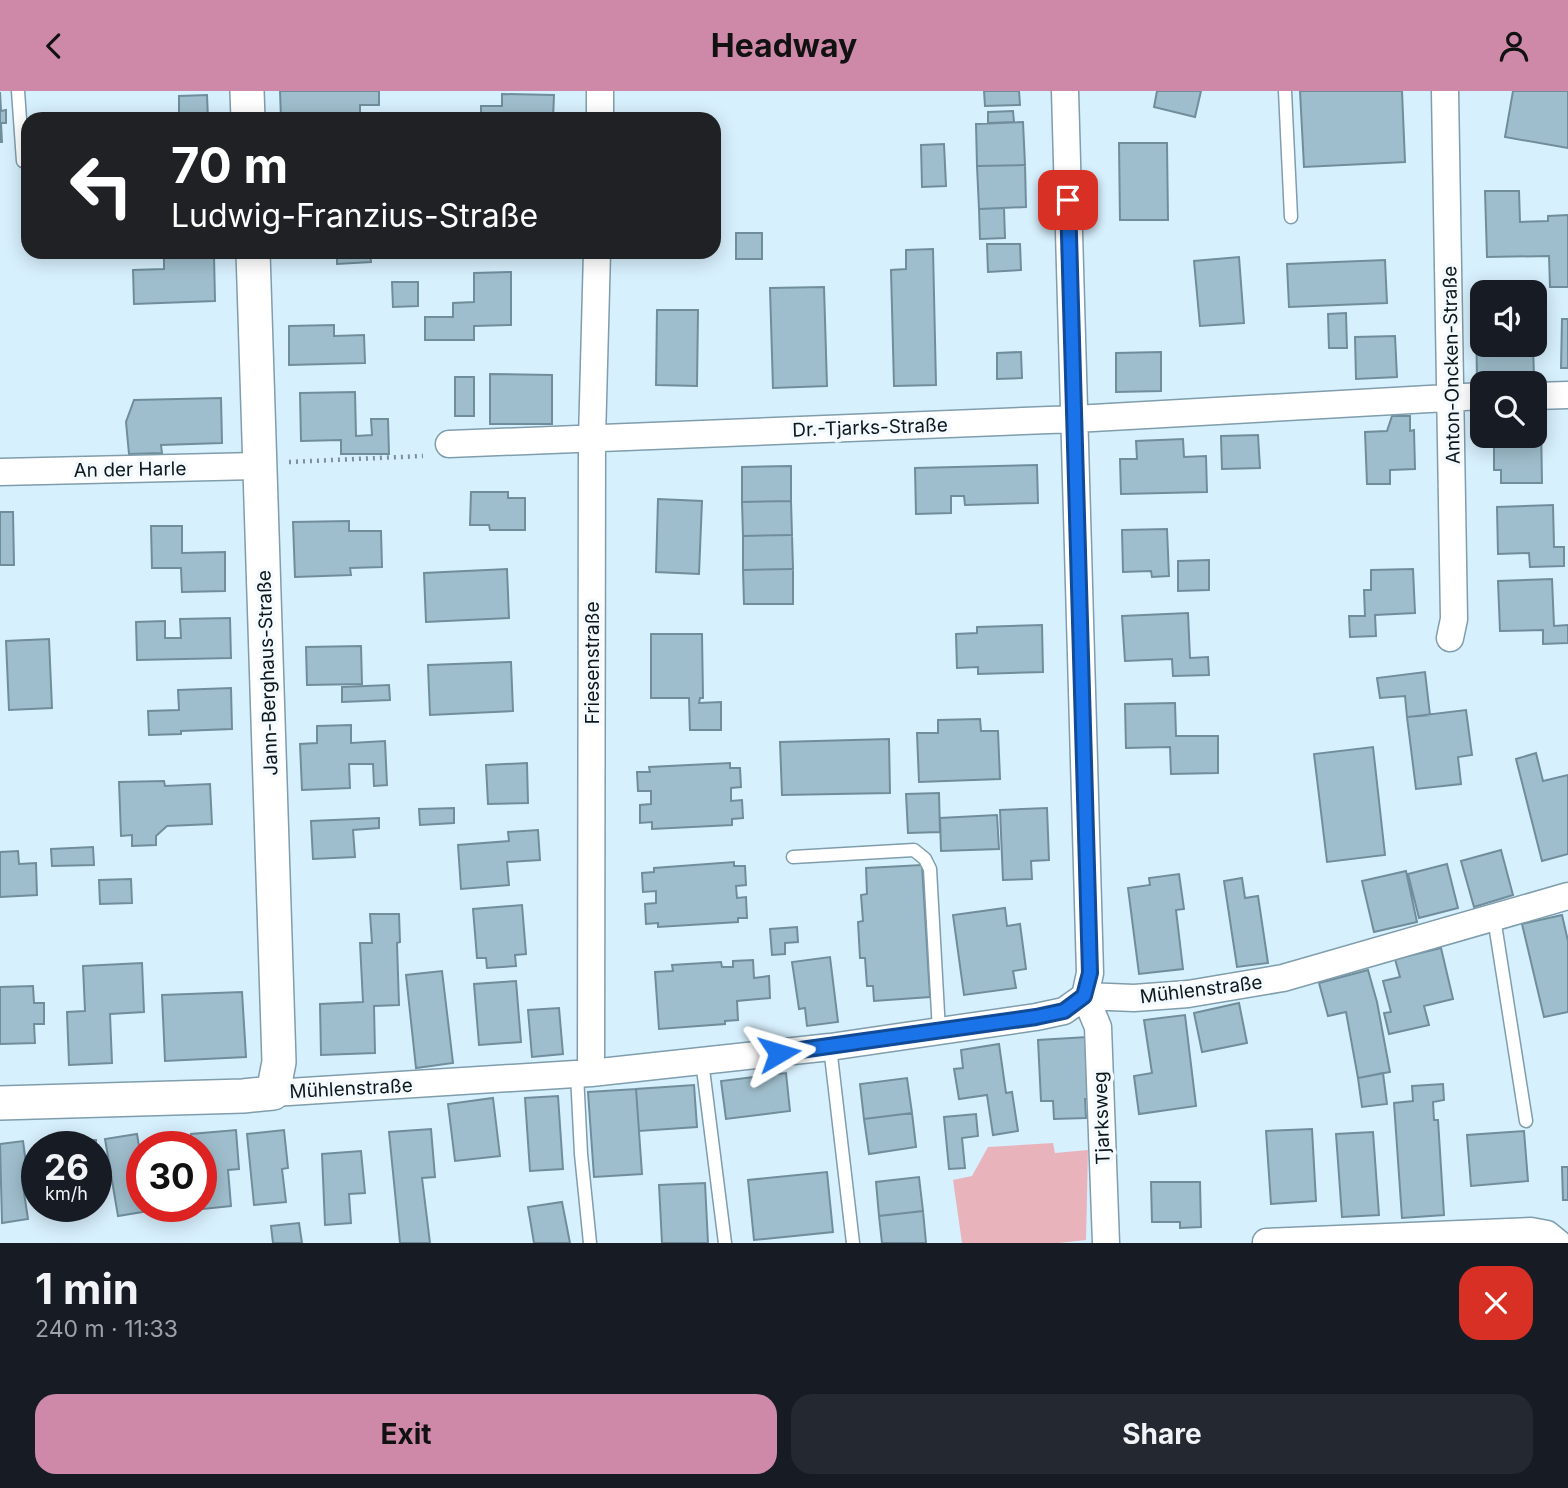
<!DOCTYPE html>
<meta charset="utf-8">
<style>
:root{--surface:#171b24;--page:#242831;--text:#f1f3f6;--muted:#9ea1a6;--accent:#cd89a7}
body{margin:0;font-family:Inter,sans-serif;background:var(--page);color:var(--text);height:100vh;display:flex;flex-direction:column;font-size:26px;white-space:nowrap}
*{box-sizing:border-box;margin:0}
p{font-size:23px;color:var(--muted)}
.icon{flex:none;width:38px;height:38px;fill:none;stroke:currentColor;stroke-width:2;stroke-linecap:round;stroke-linejoin:round}
.map{position:relative;height:1152px;overflow:hidden}
.side{display:flex;flex-direction:column;background:var(--surface);flex:1}
.side>*{flex:none}
.top-card{position:absolute;left:21px;top:21px;width:700px;height:147px;border-radius:21px;box-shadow:0 4px 18px #0003;background:#202124;color:#fff;overflow:hidden}
.buttons{position:absolute;left:1470px;top:189px;display:grid;gap:14px}
.buttons a{display:grid;place-items:center;width:77px;height:77px;border-radius:14px;background:var(--surface);box-shadow:0 4px 18px #0003;font-size:35px}
.speed{position:absolute;left:21px;top:1040px;display:flex;gap:14px;font-size:35px;font-weight:700;text-align:center}
.speed>*{display:grid;place-content:center;width:91px;height:91px;border-radius:50%;background:var(--surface);box-shadow:0 4px 18px #0003;line-height:1}
.speed small{font-size:18px;font-weight:400}
.speed .limit{border:10px solid #d22;background:#fff;color:#111}
.pin{position:absolute;display:grid;place-items:center;width:60px;height:60px;color:#fff;margin:-30px;border-radius:14px;box-shadow:0 4px 10px #0006}
.me{position:absolute;width:77px;margin:-38px;rotate:83deg;stroke-linejoin:round;filter:drop-shadow(0 0 5px #0008)}
.turn{display:flex;align-items:center;gap:24px;height:147px;padding:0 35px;font-size:32px}
.turn .icon{width:91px;height:91px;stroke-width:2.5}
.turn b{display:block;font-size:49px;line-height:60px}
.round{display:grid;place-items:center;flex:none;width:74px;height:74px;border-radius:21px;background:var(--page)}
.overview{display:flex;align-items:center;justify-content:space-between;height:119px;padding:0 35px}
h1{font-size:42px;font-weight:700;line-height:52px}
.primary-button{display:flex;gap:14px;margin-top:auto;padding:14px 35px}
.primary-button a{flex:1;height:80px;border-radius:21px;background:var(--accent);color:#111;font-size:28px;font-weight:700;line-height:80px;text-align:center}
.primary-button a+a{background:var(--page);color:var(--text)}
header{display:flex;justify-content:space-between;align-items:center;height:91px;padding:0 35px;background:var(--accent);color:#111;font-size:32px;font-weight:700}
.map>svg:first-child{display:block}
</style>
<header><svg class="icon" aria-label="back" viewBox="0 0 24 24"><path d="M15 5l-7 7 7 7"/></svg>Headway<svg class="icon" aria-label="person" viewBox="0 0 24 24"><circle cx="12" cy="8" r="4"/><path d="M4 21q1-7 8-7t8 7"/></svg></header>
<div class="map">
<svg width="1568" height="1152" viewBox="0 0 1568 1152">
<rect width="100%" height="100%" fill="#d7f0fd"/>
<!-- green -->
<path fill="#e9b3bc" d="M1053 1052 1055 1062 1088 1059 1086 1149 1059 1152H962L953 1089 972 1085 988 1056Z"/>
<!-- building -->
<path fill="#9fbecd" stroke="#708d9c" stroke-width="2" d="M280 0H379V14H360V28H281Z
M984 0H1019L1020 14 985 15Z
M1157 0H1201L1195 26 1154 16Z
M1300 0H1402L1405 71 1304 76Z
M1513 0H1568V57L1505 46Z
M0 1 1 20 6 19V32H1L2 51H0Z
M502 3 554 4 553 28H481V15H502Z
M207 4 208 28H162V23L179 22V5Z
M1013 20 1014 31 988 32V21Z
M1023 31 1025 74 977 75 976 33Z
M1119 52H1167L1168 129H1120Z
M944 53 946 95 922 96 921 54Z
M1025 74 1026 116 979 118 977 75Z
M1485 100H1519L1520 131 1548 130V125L1568 124V196H1550L1549 165 1487 166Z
M1004 117 1005 147 980 148 979 118Z
M736 142H762V168H736Z
M987 153H1020L1021 179 988 181Z
M933 158 936 294 894 295 891 179 906 178V159Z
M302 161H370L371 171 337 173V161Z
M214 164 215 210 134 213 133 179 164 178V166Z
M1239 166 1244 232 1200 235 1194 170Z
M1385 169 1387 212 1289 216 1287 173Z
M511 181V234L474 235V249H425V226H453V212L474 211V182Z
M392 191H418V215L393 216Z
M824 196 827 295 773 297 770 197Z
M657 219H698L697 295 656 294Z
M1346 222 1347 257H1329L1328 223Z
M1476 228H1482V254H1533L1534 286 1477 287Z
M1562 228H1568V277H1561Z
M334 234V245L364 244 365 272 289 274V235Z
M1395 245 1397 286 1356 288 1355 246Z
M1021 261 1022 287 997 288V262Z
M1161 261V300L1116 301V262Z
M490 283 552 284V333H490Z
M455 286H474V325H455Z
M355 301 356 345 372 344 371 328H388L389 363H341V349L301 350 300 302Z
M221 307 222 352 161 354 162 362 129 363 126 331 134 309Z
M1392 325H1410V340L1414 339 1415 378 1390 379V393H1367L1365 341 1387 340Z
M1535 334H1541L1542 392H1501V379H1494V345H1535Z
M1258 344 1260 377 1222 378 1221 345Z
M1183 348 1184 366 1206 365 1207 401 1121 403 1120 368H1137L1136 350Z
M1037 374 1038 412 965 414 964 405H951V422L916 423 915 377Z
M791 375V410L742 411V376Z
M471 401H508V407H525V439H490L489 434H470Z
M658 408 702 410 699 483 656 481Z
M791 410 792 444 743 445 742 411Z
M1553 414 1554 456H1564V475L1530 476 1529 462 1498 463 1497 416Z
M0 421H13L14 474H0Z
M349 430V440H381L382 476 350 477 351 484 295 486 293 431Z
M151 435H182V462L225 461V500L182 501 181 477H152Z
M1167 438 1169 485 1152 486 1151 480 1123 481 1122 439Z
M792 444 793 478 743 479V445Z
M1209 469V499L1178 500V470Z
M507 478 509 527 426 531 424 482Z
M793 478V513H744L743 479Z
M1413 478 1415 522 1375 524 1376 545 1350 546 1349 525H1365L1364 499H1371V479Z
M1552 488 1554 535 1568 534V552L1543 553V539L1500 540 1498 490Z
M1188 522 1190 567 1208 566 1209 584 1173 585 1172 568 1125 570 1122 525Z
M230 527 231 567 137 569 136 531 165 530V547H181L180 528Z
M1042 534 1043 581 978 583V576L957 577 956 543 977 542V536Z
M651 543H702L703 607H700L699 612 721 611V639H690L689 607H651Z
M49 548 52 617 9 619 6 550Z
M361 555 362 593 307 594 306 556Z
M511 571 513 620 430 624 428 574Z
M1425 581 1430 624 1407 626 1405 605 1380 607 1377 587Z
M389 594 390 609 342 611V596Z
M231 597 232 638 181 640V643L149 644 148 620 179 619 178 599Z
M1175 612 1176 645H1218V682L1171 683 1170 656 1126 657 1125 613Z
M1466 619 1472 664 1458 666 1461 693 1416 698 1407 626Z
M980 628 981 640H998L1000 688 919 691 917 642H938V629Z
M351 634V652L385 650 387 694 374 695 373 673H349L350 697 302 699 300 653 317 652V635Z
M889 648 890 702 782 704 780 651Z
M1373 656 1385 764 1327 771 1314 663Z
M1536 662 1543 690 1568 684V763L1542 770 1516 668Z
M527 672 528 712 488 713 486 674Z
M730 672V677H740L741 696 731 697V710L742 709 743 727 732 728V734L652 738V731L640 732V714L651 713V700H638L637 681H650L649 676Z
M164 690 165 695 210 693 212 733 167 735 156 745V754L132 755V744L121 745 119 691Z
M939 702 940 741 908 742 906 703Z
M454 717V732L420 734 419 718Z
M1047 717 1049 769 1031 770 1032 788 1003 789 1000 719Z
M997 724 999 758 941 760 940 727Z
M379 727V737L353 739 355 766 313 768 311 730Z
M538 739 540 769 507 771 509 794 461 798 458 754 509 750 508 741Z
M93 756 94 774 52 775 51 758Z
M1501 759 1513 804 1474 816 1461 770Z
M18 760 19 773 36 772 37 804 0 806V761Z
M734 771V775H745L746 794 736 795 737 807 746 806 747 827H738V831L658 836V832L646 833 645 813 656 812V800L643 801 642 782 654 781V777Z
M1447 773 1458 817 1419 827 1408 783Z
M922 774 930 906 874 910 873 895H867L865 867H860L858 831 863 830 861 804 867 803 866 777Z
M1406 780 1417 831 1374 841 1362 790Z
M1179 783 1184 818 1176 819 1183 878 1139 883 1128 797 1150 794 1149 787Z
M1242 787 1245 807 1258 805 1268 872 1237 876 1224 790Z
M131 788 132 812 100 813 99 789Z
M522 814 526 863 515 864 516 875 487 877 486 867H477L473 818Z
M1005 817 1007 835 1020 833 1026 878 1013 880 1016 897 964 904 953 824Z
M370 823H399L400 851 397 852 399 914 374 915 375 962 321 964 320 913 363 911 360 852H372Z
M1562 824 1568 850V921L1544 926 1522 833Z
M797 836 798 851 785 852V863L772 864 770 838Z
M1441 857 1453 908 1424 915 1429 934 1389 943 1384 922 1391 921 1383 890 1400 886 1395 868Z
M830 866 838 931 807 935 805 917 799 918 792 871Z
M753 869 754 887 769 885 770 907 737 910 738 929 725 930V933L659 938 655 881 673 880 672 874 721 871 722 876H733V870Z
M142 872 144 921 110 923 112 972 69 974 67 921 85 920 83 875Z
M1368 879 1377 911 1390 981 1358 987 1346 921 1328 925 1319 892Z
M442 880 453 972 416 977 406 884Z
M516 890 521 951 479 954 474 893Z
M33 895 34 912H44V933H34L35 952 0 953V896Z
M242 901 246 966 165 970 162 904Z
M1239 912 1247 952 1202 961 1194 922Z
M559 917 563 963 532 966 528 919Z
M1185 924 1196 1015 1139 1023 1134 985 1152 982 1144 929Z
M1087 946 1090 1008H1085L1086 1027 1054 1028 1053 1010H1041L1038 949Z
M999 953 1006 1002 1012 1001 1018 1040 993 1044 987 1004 959 1008 954 978 963 977 961 959Z
M786 982 790 1020 726 1028 721 990Z
M1383 982 1387 1013 1362 1016 1358 987Z
M907 987 912 1022 864 1028 860 993Z
M1443 993 1444 1009 1433 1011 1434 1029H1438L1444 1124 1402 1127 1394 1012 1413 1010 1412 995Z
M694 994 697 1036 639 1040 636 998Z
M636 998 642 1083 594 1086 588 1001Z
M558 1005 563 1078 530 1080 525 1007Z
M493 1007 500 1065 455 1070 448 1013Z
M912 1022 916 1056 869 1063 864 1028Z
M976 1023 978 1045 962 1047 965 1077 949 1078 944 1026Z
M431 1038 435 1086 422 1087 430 1152H400L389 1041Z
M1312 1038 1316 1110 1271 1113 1266 1040Z
M236 1039 239 1078 228 1079 231 1115 203 1118 201 1055H192L191 1043Z
M284 1039 288 1077 282 1078 286 1111 254 1114 247 1043Z
M1524 1040 1528 1090 1471 1095 1467 1044Z
M1373 1041 1379 1124 1342 1126 1336 1043Z
M180 1042 182 1055H151L150 1047Z
M137 1043 142 1073V1115H148L149 1120 118 1125 105 1048Z
M96 1049V1055H55V1050Z
M23 1050 29 1095H23L28 1128 2 1132 0 1053Z
M361 1060 365 1102 349 1103 351 1132 325 1134 322 1063Z
M1562 1076H1568V1109H1563Z
M827 1081 833 1141 754 1149 748 1089Z
M919 1086 923 1120 879 1125 876 1091Z
M1151 1091H1200L1201 1136 1180 1137V1131H1152Z
M705 1092 708 1152H662L659 1094Z
M562 1111 570 1152H534L528 1116Z
M165 1115H187L189 1125 167 1128Z
M923 1120 926 1152H882L879 1125Z
M299 1132 302 1152H273L271 1135Z"/>
<g fill="none" stroke-linecap="round" stroke-linejoin="round">
<defs>
<path id="service" d="M18 0 23 70
M1285 0 1291 126
M793 766 914 759 925 768 930 778 939 940
M1494 827 1526 1030
M830 956 853 1152
M702 970 725 1152
M577 983 581 1063 590 1152"/>
<path id="minor" d="M1065 0 1090 882 1085 905
M1445 0 1454 528 1450 547
M600 28V0
M1535 305 1568 304
M449 353 1075 328 1482 305
M0 381 260 375
M1085 905 1098 936 1106 1152
M591 982 592 348 597 161
M273 1002 591 982 830 956 1036 926 1064 920 1085 905 1134 907 1188 903 1283 887 1568 805
M1266 1151 1531 1140 1547 1143 1558 1152"/>
<path id="tertiary" d="M247 0 248 28
M0 1012 243 1005 273 1002 279 971 253 161"/>
</defs>
<!-- service casing -->
<use href="#service" stroke="#7f9dac" stroke-width="15"/>
<!-- minor casing -->
<use href="#minor" stroke="#7f9dac" stroke-width="29"/>
<!-- tertiary casing -->
<use href="#tertiary" stroke="#7f9dac" stroke-width="36"/>
<!-- path -->
<path stroke="#7c9099" stroke-width="4.5" stroke-dasharray="2 5" stroke-linecap="butt" d="M289 371 423 365"/>
<!-- service -->
<use href="#service" stroke="#fff" stroke-width="12"/>
<!-- minor -->
<use href="#minor" stroke="#fff" stroke-width="26"/>
<!-- tertiary -->
<use href="#tertiary" stroke="#fff" stroke-width="33"/>
</g>
<g fill="none" stroke-linecap="round" stroke-linejoin="round">
<defs>
<path id="route" d="M779 962 1036 926 1064 920 1084 905 1090 882 1068 109"/>
</defs>
<!-- route casing -->
<use href="#route" stroke="#114b97" stroke-width="18"/>
<!-- route -->
<use href="#route" stroke="#1a73e8" stroke-width="12"/>
</g>
<g text-anchor="middle" stroke-width="7" stroke-linejoin="round" paint-order="stroke">
<!-- street labels -->
<g font-size="19" fill="#0c181d" stroke="#f4fafd">
<text transform="translate(1451 274) rotate(-91)" y="7">Anton-Oncken-Straße</text>
<text transform="translate(870 336) rotate(-2)" y="7">Dr.-Tjarks-Straße</text>
<text transform="translate(130 378) rotate(-1)" y="7">An der Harle</text>
<text transform="translate(592 572) rotate(-90)" y="7">Friesenstraße</text>
<text transform="translate(267 582) rotate(-92)" y="7">Jann-Berghaus-Straße</text>
<text transform="translate(1201 898) rotate(-7)" y="7">Mühlenstraße</text>
<text transform="translate(351 997) rotate(-3)" y="7">Mühlenstraße</text>
<text transform="translate(1101 1027) rotate(-92)" y="7">Tjarksweg</text>
</g>
</g>
</svg>
<div class="buttons">
<a><svg class="icon" aria-label="sound" viewBox="0 0 24 24"><path d="M4 9h4l5-4v14l-5-4H4zM17 9q2 3 0 6"/></svg></a>
<a><svg class="icon" aria-label="search" viewBox="0 0 24 24"><circle cx="10" cy="10" r="6"/><path d="M15 15l6 6"/></svg></a>
</div>
<div class="speed"><div>26<small>km/h</small></div><div class="limit">30</div></div>
<div class="pin" style="left:1068px;top:109px;background:#d93025"><svg class="icon" aria-label="arrive" viewBox="0 0 24 24"><path d="M6 21V4h12l-3 4 3 4H6"/></svg></div>
<svg class="me" style="left:779px;top:962px" viewBox="-20 -20 40 40"><path d="M0-17L14 15 0 8-14 15z" fill="#1a73e8" stroke="#fff" stroke-width="4"/></svg>
<div class="top-card">
<div class="turn"><svg class="icon" aria-label="left" viewBox="0 0 24 24"><path d="M17 20v-9H6M10 6l-5 5 5 5"/></svg><div><b>70 m</b>Ludwig-Franzius-Straße</div></div>
</div>
</div>
<section class="side">
<div class="overview"><div><h1>1 min</h1><p>240 m · 11:33</p></div><a class="round" style="background:#d93025;color:#fff"><svg class="icon" aria-label="close" viewBox="0 0 24 24"><path d="M6 6l12 12M18 6L6 18"/></svg></a></div>
<div class="primary-button"><a>Exit</a><a>Share</a></div>
</section>
